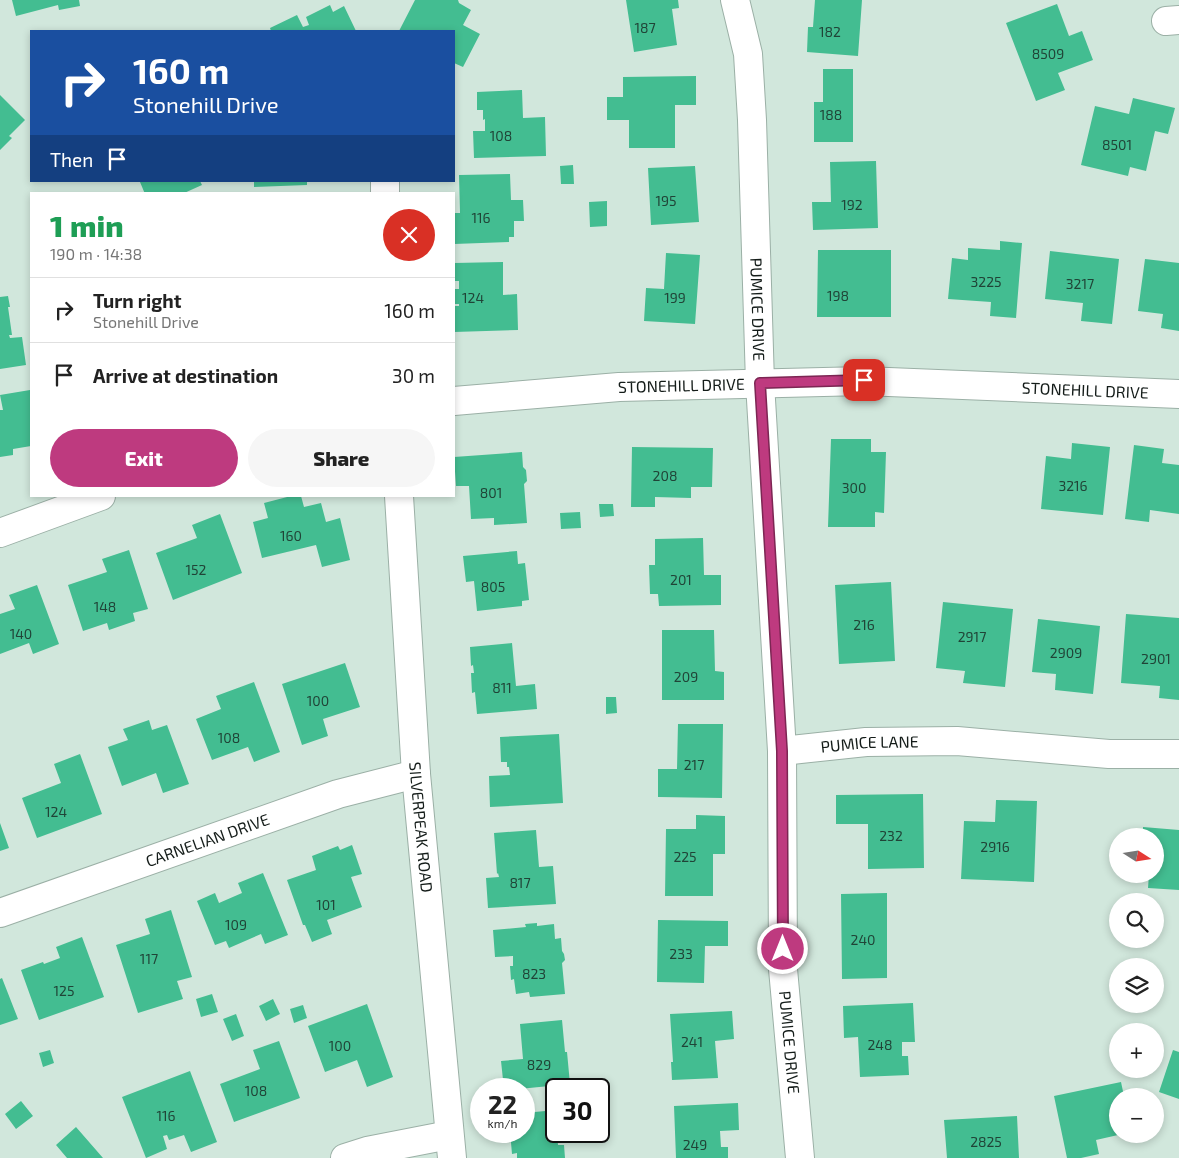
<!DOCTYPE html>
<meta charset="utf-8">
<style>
:root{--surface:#fff;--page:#f6f6f6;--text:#222;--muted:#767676;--line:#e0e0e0;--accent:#be3a7f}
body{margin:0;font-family:"Exo 2",sans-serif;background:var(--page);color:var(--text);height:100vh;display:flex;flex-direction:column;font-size:19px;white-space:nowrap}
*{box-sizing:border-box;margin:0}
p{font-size:16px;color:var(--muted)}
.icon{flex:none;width:28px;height:28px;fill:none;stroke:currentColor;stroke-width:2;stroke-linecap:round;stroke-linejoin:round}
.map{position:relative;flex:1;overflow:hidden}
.drawer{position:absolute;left:30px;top:192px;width:425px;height:305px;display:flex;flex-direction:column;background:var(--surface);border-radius:0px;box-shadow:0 2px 8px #0003}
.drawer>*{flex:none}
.top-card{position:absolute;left:30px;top:30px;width:425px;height:152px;border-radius:0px;box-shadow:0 2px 8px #0003;background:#1a4fa0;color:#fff;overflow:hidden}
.needle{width:32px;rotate:102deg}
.buttons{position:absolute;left:1109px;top:828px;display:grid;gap:10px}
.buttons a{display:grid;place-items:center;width:55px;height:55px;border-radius:50%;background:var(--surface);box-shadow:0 2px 8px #0003;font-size:25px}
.speed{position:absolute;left:470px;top:1078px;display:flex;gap:10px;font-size:25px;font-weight:700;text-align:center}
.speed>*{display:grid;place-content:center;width:65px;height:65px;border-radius:50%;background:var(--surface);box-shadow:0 2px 8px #0003;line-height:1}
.speed small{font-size:12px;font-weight:400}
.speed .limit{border:2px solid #111;border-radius:8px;background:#fff;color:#111}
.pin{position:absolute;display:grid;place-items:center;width:42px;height:42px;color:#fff;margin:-21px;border-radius:10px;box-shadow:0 2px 8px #0006}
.me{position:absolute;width:55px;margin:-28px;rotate:0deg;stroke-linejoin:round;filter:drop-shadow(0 0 4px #0008)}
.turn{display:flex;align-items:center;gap:18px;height:105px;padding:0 20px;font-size:22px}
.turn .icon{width:65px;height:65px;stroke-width:2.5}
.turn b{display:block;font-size:35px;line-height:42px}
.then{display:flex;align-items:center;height:48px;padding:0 20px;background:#0003;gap:10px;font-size:19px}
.round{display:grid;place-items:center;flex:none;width:52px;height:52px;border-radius:26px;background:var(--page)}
.overview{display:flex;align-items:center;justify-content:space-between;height:85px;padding:0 20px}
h1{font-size:30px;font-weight:800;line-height:38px;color:#1e9e55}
.action{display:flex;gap:10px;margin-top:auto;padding:10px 20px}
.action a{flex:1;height:58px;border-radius:30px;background:var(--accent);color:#fff;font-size:20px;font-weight:800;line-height:58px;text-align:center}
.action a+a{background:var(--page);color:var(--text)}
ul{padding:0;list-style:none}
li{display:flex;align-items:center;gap:15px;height:65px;padding:0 20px;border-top:1px solid var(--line)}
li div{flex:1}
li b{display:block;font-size:19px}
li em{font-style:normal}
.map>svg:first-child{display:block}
</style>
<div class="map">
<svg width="1179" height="1158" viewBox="0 0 1179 1158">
<rect width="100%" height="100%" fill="#d1e7dc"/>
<!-- building -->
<path fill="#43bd91" d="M12 0H79L80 6 59 10 58 5 16 16Z
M415 0H458L459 3 471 10 463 25 480 34 463 67 454 63V31H399Z
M626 0H678L679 8 672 9 677 45 634 52Z
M815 0H862L858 56 807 52 808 27H813Z
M1057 4 1069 36 1082 31 1093 60 1058 73 1065 90 1036 101 1006 23Z
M330 5 333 12 344 6 356 31H271L270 28 297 15 303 27 309 25 306 17Z
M823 69H853V142H814V102H823Z
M696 76V105H675V148H629V120H607V97H623V77Z
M522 90 523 118 545 117 546 156 474 158 473 131H485V119L483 120V110H477V92Z
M0 95 25 120 9 136 12 138 0 150Z
M1133 98 1175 108 1168 134 1155 131 1146 171 1130 167 1128 176 1081 165 1095 106 1129 114Z
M876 161 878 228 813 230 812 202H831L830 162Z
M573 165 574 184H561L560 166Z
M695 166 699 222 651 225 648 168Z
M510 174 511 200H523L524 221H514V237H509V242L454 244V213H460L459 175Z
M142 181H200L202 185 182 194H145L140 182Z
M254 181H307V185L254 187Z
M607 201V226L590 227 589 202Z
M1000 241 1022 243 1016 318 990 316 991 302 948 299 952 258 968 260V248L1000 250Z
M818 250H891V317H817Z
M1050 251 1119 259 1112 324 1081 321 1083 303 1045 299Z
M666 253 700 255 695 324 644 321 646 288 664 289Z
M1145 259 1179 263V331L1161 328 1163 314 1138 311Z
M503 262V295L517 294 518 330 454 332V306H459V304H455V289H459V281H454V263Z
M8 296 10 307H8L12 335H9L10 338 22 337 26 365 0 369V297Z
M30 390 31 401V446L13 449V455L0 457V410H3L0 395Z
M831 439H871V452H886L884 513 875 512V527H828Z
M1072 443 1110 447 1103 515 1041 509 1046 456 1071 459Z
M1134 445 1164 449 1162 463 1179 465V514L1150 510 1149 522 1125 519Z
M632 447 713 448 712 487H691V498L655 497V507H631Z
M522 452 523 467 526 470 527 481 524 484 527 523 494 525V518L471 519 469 486H456L454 457Z
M291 496H301L304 507 321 503 326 522 340 518 350 560 322 567 316 545 262 558 253 522 268 518 264 503Z
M599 504H613L614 516 600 517Z
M580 512 581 528 561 529 560 513Z
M220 514 242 573 173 600 156 553 197 538 192 525Z
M703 538 704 575H721V605L659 606 658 594H650L649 565H655V539Z
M129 550 148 609 133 613 135 621 109 630 107 623 83 631 68 585 107 572 102 559Z
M517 551 518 564 525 563 529 600 522 601V606L477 611 474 581 466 582 463 556Z
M891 582 895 661 839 664 835 585Z
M37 585 59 644 33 654 29 643 0 654V614L15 609 9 595Z
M943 602 1013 609 1005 687 963 683 965 671 936 668Z
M1126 614 1179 618V700L1159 698 1160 686 1121 683Z
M1038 619 1100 626 1093 694 1055 690 1056 674 1032 672Z
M662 630H714L715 671 724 672V700H662Z
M512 643 516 686 535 684 537 709 477 714 475 692 472 693 471 673H474L473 665 471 666 470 647Z
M345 663 360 707 323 719 328 736 302 745 282 684Z
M254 682 280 752 254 762 248 747 212 760 196 719 221 709 216 696Z
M606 697H616L617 713 606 714Z
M149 720 152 730 167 725 189 784 163 793 156 773 122 786 108 747 128 740 123 729Z
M678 724H723L722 798 658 797V769H677Z
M559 734 563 803 490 807 489 776 510 775 509 767H507V762H501L500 737Z
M80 754 102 814 37 838 22 798 61 783 54 764Z
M923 794 924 868 868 869V824H836V795Z
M996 800 1037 801 1034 882 961 879 964 821 995 822Z
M696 815 725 816V854H713V896H665L666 829H696Z
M0 823 9 848 0 851Z
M1143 827 1179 830V890L1148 888 1149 874H1155V836H1143Z
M536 830 539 867 553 866 556 904 488 908 486 878 499 877 498 873 497 874 494 833Z
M352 845 362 874 351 877 362 907 327 920 332 934 312 942 305 925H303L287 880 316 870 312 856 338 846 340 850Z
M263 873 288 935 265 944 261 934 229 948 226 941 215 945 197 901 215 893 219 903 242 893 238 883Z
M887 893V978L842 979 841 894Z
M171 910 192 977 177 981 183 999 138 1013 116 945 150 934 145 919Z
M658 920 728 921V946H705L704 983 657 982Z
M537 923V926L554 924 555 939 561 938 562 951 564 954 565 960 562 963 565 994 530 997 529 992 516 994 514 979 511 980 510 966H513V956L495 957 493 930 526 927 525 924Z
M82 937 104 997 39 1020 21 970 43 962 44 964 60 958 56 947Z
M2 978 18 1019 0 1025V979Z
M212 994 218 1012 201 1017 196 999Z
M273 999 280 1014 266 1021 259 1006Z
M913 1003 915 1042H902V1056H908L909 1075 860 1077 858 1037 844 1038 843 1006Z
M367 1004 393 1077 367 1087 357 1060 325 1072 308 1026Z
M303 1005 307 1018 294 1023 290 1009Z
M732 1011 734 1039 715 1041 718 1078 672 1080 671 1062H673L670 1014Z
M236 1014 244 1036 232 1041 223 1019Z
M562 1020 565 1052H567L570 1084 519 1089H504L501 1061 523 1059 520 1024Z
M279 1041 300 1098 234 1122 220 1084 260 1069 253 1050Z
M50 1050 54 1063 43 1067 39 1053Z
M1173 1050 1179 1052V1099L1159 1092Z
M190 1071 217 1142 191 1152 184 1135 169 1140 167 1135 163 1136 167 1149 146 1158 122 1097Z
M1121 1082 1124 1096H1118V1135L1096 1140 1099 1154 1081 1158H1067L1054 1096Z
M21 1101 33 1116 16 1129 5 1114Z
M738 1103 739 1130 720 1131 721 1147H728V1158H676L674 1106Z
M556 1110V1131H563V1133H557L558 1145H564L565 1158H517V1153L512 1154 510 1131H524V1113Z
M1017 1116 1019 1158H947L944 1120Z
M76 1127 103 1158H67L56 1145Z"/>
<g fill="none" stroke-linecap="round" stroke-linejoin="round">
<defs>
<g id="minor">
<path id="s1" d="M735 0 748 54 752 120 760 383 782 751 783 969 800 1158"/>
<path d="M1166 21 1179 20"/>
<path d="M385 181V194"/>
<path id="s2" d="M454 401 619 387 864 381 1179 394"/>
<path id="s3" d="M399 496 416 774 452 1158"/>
<path d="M0 533 101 496"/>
<path id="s4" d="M782 751 866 742 957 741 1109 754H1179"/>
<path id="s5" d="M0 913 338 794 416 774"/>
<path d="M345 1158 367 1151 449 1135"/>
</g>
</defs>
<!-- minor casing -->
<use href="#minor" stroke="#9bb0a6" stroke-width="30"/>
<!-- minor -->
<use href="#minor" stroke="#fff" stroke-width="28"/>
</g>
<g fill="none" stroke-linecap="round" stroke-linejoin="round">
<defs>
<path id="route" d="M783 949 782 751 760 383 864 380"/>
</defs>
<!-- route casing -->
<use href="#route" stroke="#7c2653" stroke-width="12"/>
<!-- route -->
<use href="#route" stroke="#be3a7f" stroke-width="9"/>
</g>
<g text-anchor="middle" stroke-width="4" stroke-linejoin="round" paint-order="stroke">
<!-- number labels -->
<g font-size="14" fill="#204437">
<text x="645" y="33">187</text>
<text x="830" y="37">182</text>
<text x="1048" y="59">8509</text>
<text x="831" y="120">188</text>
<text x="501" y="141">108</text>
<text x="1117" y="150">8501</text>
<text x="666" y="206">195</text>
<text x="852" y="210">192</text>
<text x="481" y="223">116</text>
<text x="986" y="287">3225</text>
<text x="1080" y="289">3217</text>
<text x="838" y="301">198</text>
<text x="473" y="303">124</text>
<text x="675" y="303">199</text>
<text x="665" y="481">208</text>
<text x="1073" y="491">3216</text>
<text x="854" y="493">300</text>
<text x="491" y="498">801</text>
<text x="291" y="541">160</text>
<text x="196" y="575">152</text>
<text x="681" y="585">201</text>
<text x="493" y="592">805</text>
<text x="105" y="612">148</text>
<text x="864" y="630">216</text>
<text x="21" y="639">140</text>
<text x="972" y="642">2917</text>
<text x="1066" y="658">2909</text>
<text x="1156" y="664">2901</text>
<text x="686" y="682">209</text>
<text x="502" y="693">811</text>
<text x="318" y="706">100</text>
<text x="229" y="743">108</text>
<text x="694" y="770">217</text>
<text x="56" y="817">124</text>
<text x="891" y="841">232</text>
<text x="995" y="852">2916</text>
<text x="685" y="862">225</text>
<text x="520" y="888">817</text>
<text x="326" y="910">101</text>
<text x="236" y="930">109</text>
<text x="863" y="945">240</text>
<text x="681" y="959">233</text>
<text x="149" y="964">117</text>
<text x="534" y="979">823</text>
<text x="64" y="996">125</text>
<text x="692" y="1047">241</text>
<text x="880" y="1050">248</text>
<text x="340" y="1051">100</text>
<text x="539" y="1070">829</text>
<text x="256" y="1096">108</text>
<text x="166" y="1121">116</text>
<text x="986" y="1147">2825</text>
<text x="695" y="1150">249</text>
</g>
<!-- street labels -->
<g font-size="16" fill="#141c19" stroke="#def4e9">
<text dy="6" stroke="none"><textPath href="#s1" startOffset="311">PUMICE DRIVE</textPath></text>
<text dy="6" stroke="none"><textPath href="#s2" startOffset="228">STONEHILL DRIVE</textPath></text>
<text dy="6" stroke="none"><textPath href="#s2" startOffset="632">STONEHILL DRIVE</textPath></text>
<text dy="6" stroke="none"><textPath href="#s4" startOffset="88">PUMICE LANE</textPath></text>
<text dy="6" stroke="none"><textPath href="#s3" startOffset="332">SILVERPEAK ROAD</textPath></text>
<text dy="6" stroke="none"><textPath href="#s5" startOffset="220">CARNELIAN DRIVE</textPath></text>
<text dy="6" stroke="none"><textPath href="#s1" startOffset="1045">PUMICE DRIVE</textPath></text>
</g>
</g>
</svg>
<div class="buttons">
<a><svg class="needle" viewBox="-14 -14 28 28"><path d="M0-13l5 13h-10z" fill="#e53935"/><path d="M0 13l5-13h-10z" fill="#767676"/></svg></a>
<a><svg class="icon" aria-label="search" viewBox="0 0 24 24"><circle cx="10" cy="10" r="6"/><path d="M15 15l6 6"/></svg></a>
<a><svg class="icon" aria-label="layers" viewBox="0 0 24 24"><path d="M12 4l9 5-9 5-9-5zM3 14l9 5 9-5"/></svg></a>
<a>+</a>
<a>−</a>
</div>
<div class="speed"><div>22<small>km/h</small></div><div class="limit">30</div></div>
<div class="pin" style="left:864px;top:380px;background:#d93025"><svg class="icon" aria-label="arrive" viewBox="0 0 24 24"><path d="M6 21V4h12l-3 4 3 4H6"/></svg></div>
<svg class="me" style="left:783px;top:949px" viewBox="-20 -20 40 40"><circle r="17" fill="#be3a7f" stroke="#fff" stroke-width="3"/><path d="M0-11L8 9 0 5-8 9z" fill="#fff"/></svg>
<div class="top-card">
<div class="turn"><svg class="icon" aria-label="right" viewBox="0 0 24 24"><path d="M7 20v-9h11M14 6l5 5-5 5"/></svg><div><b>160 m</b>Stonehill Drive</div></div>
<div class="then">Then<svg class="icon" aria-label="arrive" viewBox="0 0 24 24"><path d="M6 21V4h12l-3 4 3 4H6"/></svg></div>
</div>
<section class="drawer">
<div class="overview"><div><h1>1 min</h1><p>190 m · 14:38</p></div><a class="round" style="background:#d93025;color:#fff"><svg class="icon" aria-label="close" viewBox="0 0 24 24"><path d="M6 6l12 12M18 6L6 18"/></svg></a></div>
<ul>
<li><svg class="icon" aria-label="right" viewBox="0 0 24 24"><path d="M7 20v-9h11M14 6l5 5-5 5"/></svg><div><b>Turn right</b><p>Stonehill Drive</p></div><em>160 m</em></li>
<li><svg class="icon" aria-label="arrive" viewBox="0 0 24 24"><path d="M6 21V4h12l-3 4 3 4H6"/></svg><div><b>Arrive at destination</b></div><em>30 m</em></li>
</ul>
<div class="action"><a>Exit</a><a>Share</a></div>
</section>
</div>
